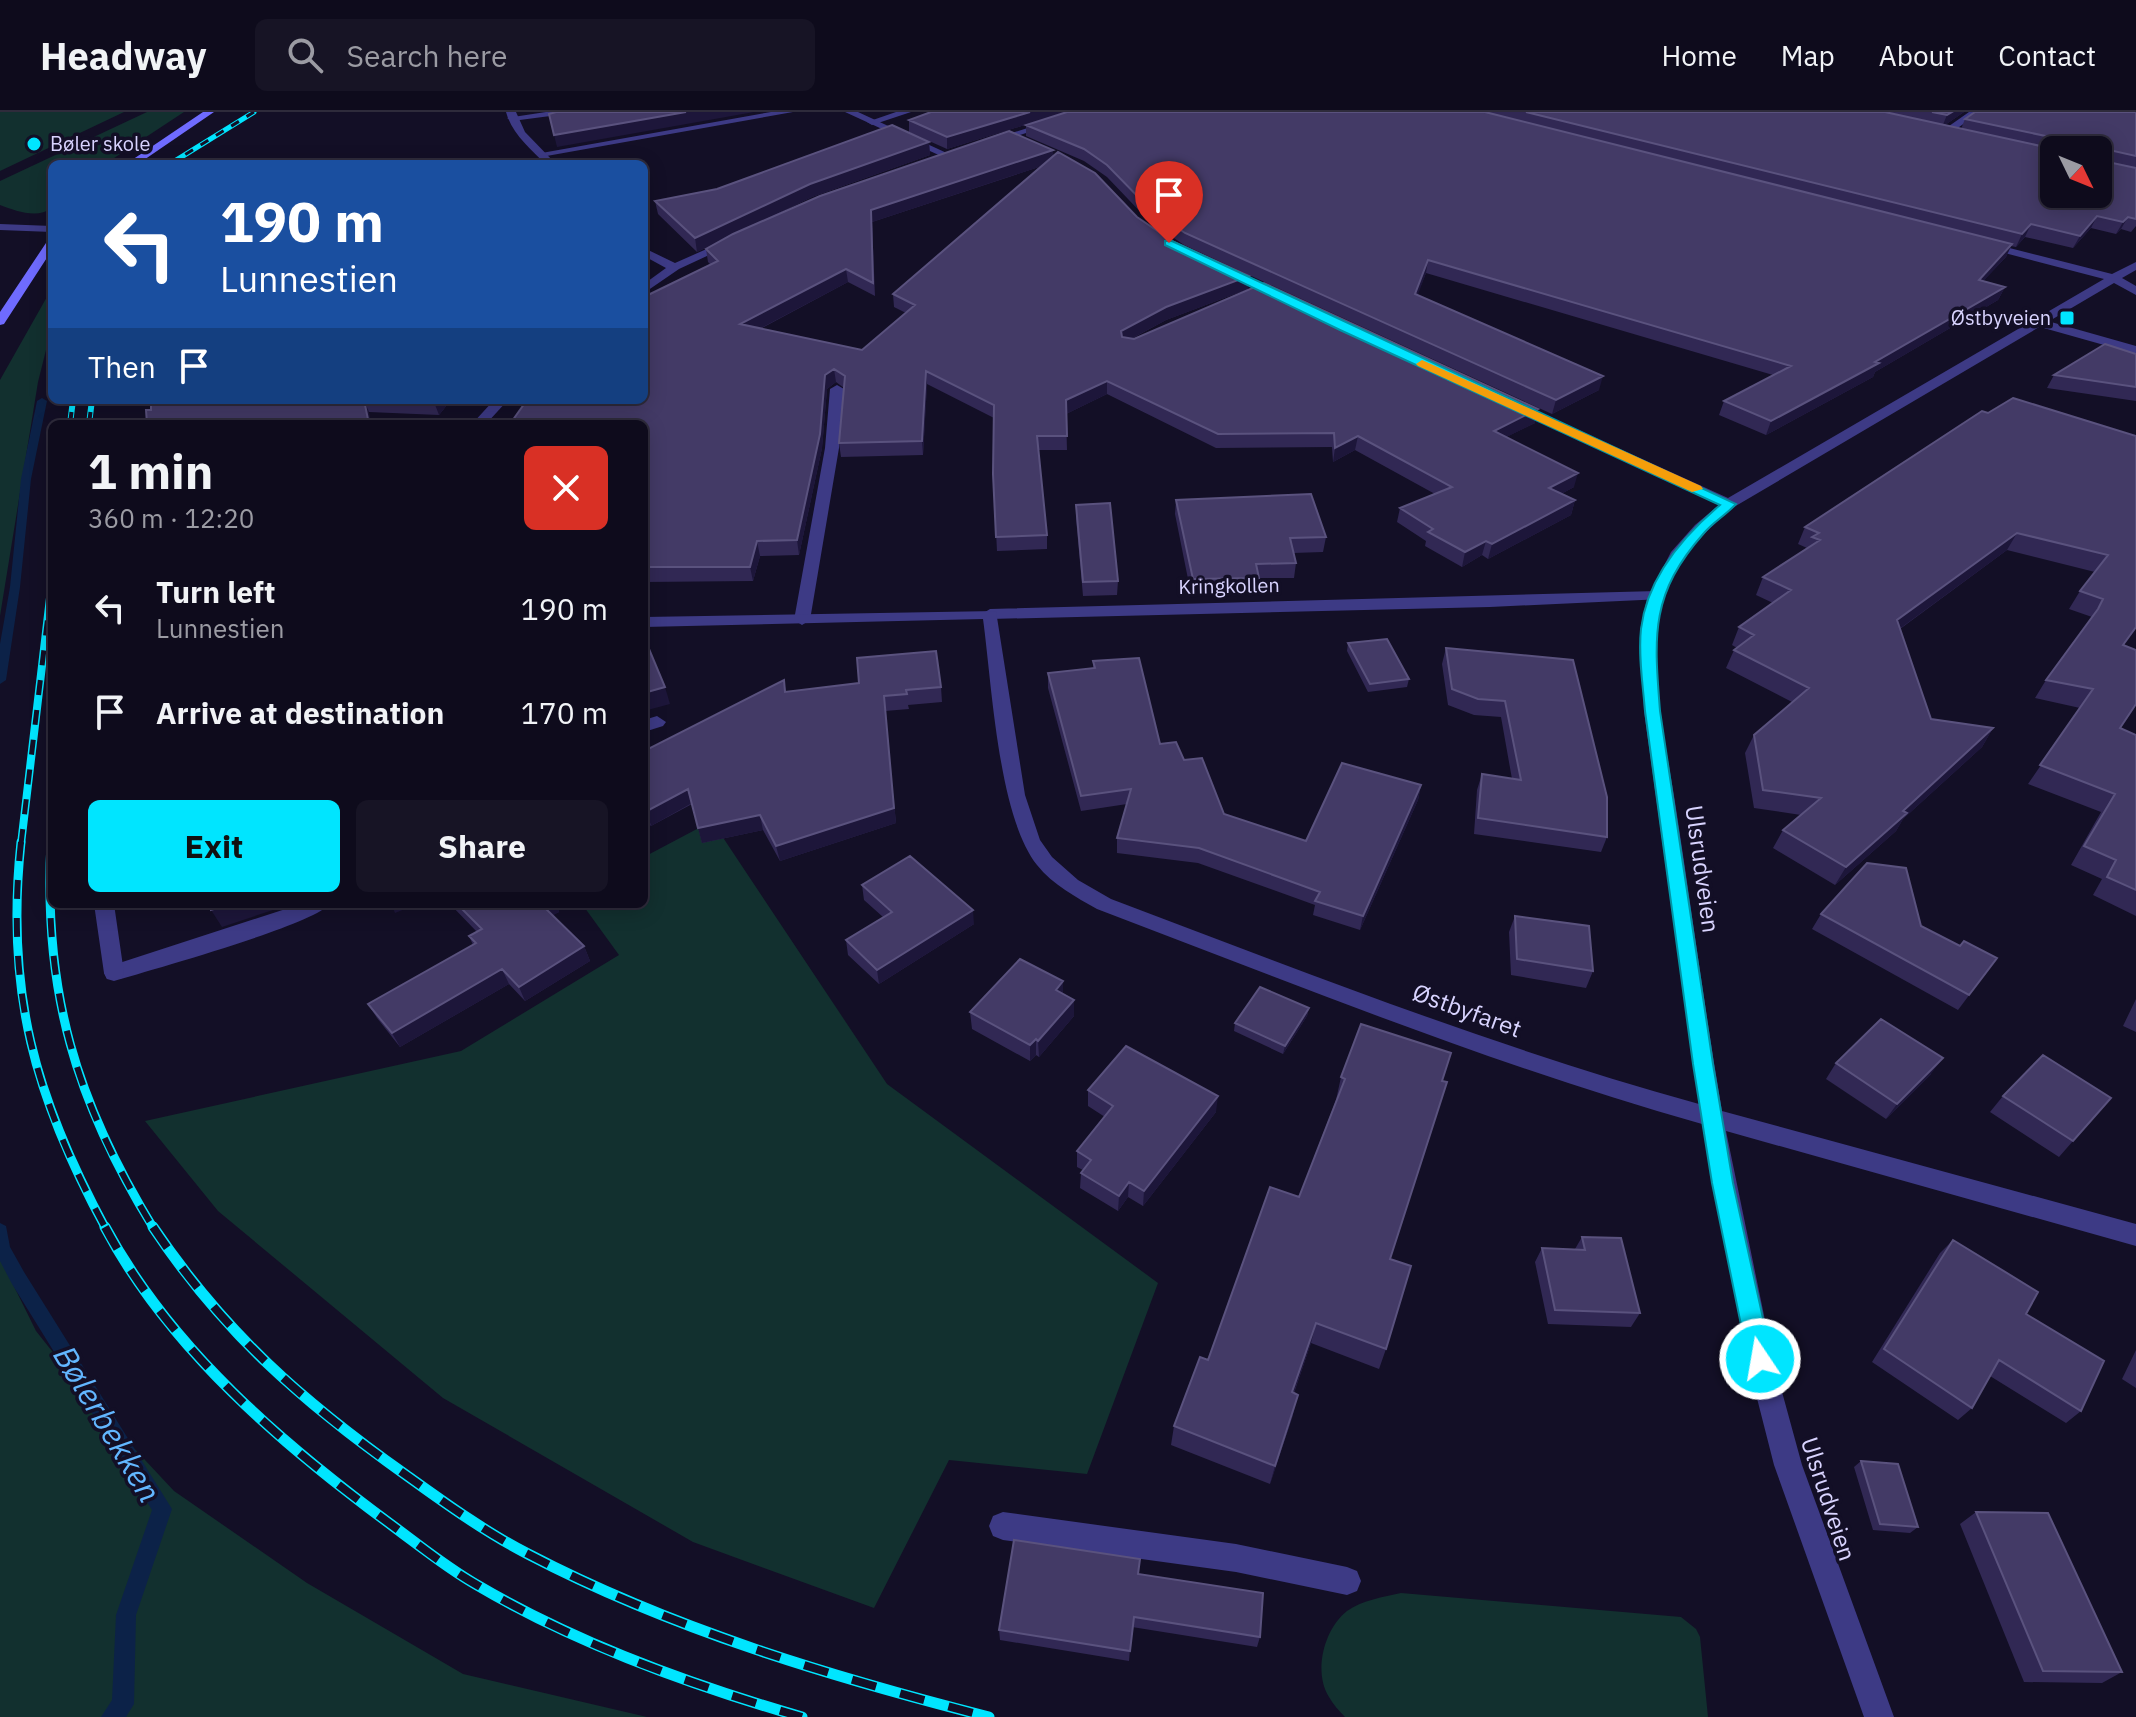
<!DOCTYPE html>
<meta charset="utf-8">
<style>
:root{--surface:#0e0b1c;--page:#171425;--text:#f1f3f6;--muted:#9b9ba3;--line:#2e2b3b;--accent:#00e5ff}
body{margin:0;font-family:"IBM Plex Sans",sans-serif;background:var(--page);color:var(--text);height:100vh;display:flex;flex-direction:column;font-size:30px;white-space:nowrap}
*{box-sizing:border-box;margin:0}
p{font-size:26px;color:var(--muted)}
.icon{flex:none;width:44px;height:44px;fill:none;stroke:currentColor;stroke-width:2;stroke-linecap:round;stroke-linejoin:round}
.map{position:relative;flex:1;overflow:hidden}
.details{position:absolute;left:48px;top:308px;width:600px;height:488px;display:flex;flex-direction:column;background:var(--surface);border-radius:12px;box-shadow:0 4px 20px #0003,0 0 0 2px var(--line)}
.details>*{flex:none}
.banner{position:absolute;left:48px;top:48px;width:600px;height:244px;border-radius:12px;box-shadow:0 4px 20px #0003,0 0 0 2px var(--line);background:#1a4fa0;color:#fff;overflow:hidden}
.needle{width:52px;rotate:133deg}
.tools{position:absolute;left:2040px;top:24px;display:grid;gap:16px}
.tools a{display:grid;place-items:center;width:72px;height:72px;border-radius:12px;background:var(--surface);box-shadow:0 4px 20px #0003,0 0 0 2px var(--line);font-size:40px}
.pin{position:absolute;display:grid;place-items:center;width:68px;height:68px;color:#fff;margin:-82px -34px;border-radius:50% 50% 50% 0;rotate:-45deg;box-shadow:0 0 8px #0007}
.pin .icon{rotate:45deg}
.me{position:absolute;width:88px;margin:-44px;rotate:348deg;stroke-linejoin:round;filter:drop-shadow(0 0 6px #0008)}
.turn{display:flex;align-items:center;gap:28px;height:168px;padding:0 40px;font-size:36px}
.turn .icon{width:104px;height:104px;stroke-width:2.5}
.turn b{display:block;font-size:56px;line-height:68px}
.then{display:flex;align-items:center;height:76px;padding:0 40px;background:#0003;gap:16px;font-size:30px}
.round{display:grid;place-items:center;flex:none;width:84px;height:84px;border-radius:12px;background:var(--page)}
.headline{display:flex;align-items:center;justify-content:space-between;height:136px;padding:0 40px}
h1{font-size:48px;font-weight:800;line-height:60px}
.cta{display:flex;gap:16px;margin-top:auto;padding:16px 40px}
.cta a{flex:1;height:92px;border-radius:12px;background:var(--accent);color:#111;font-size:32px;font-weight:800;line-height:92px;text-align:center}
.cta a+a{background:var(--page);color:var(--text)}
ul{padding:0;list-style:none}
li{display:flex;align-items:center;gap:24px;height:104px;padding:0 40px}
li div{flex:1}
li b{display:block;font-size:30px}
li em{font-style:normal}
header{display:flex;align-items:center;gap:48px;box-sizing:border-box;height:112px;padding:0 40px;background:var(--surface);border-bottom:2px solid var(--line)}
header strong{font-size:38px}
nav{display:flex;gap:44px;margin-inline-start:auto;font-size:28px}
.search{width:560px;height:72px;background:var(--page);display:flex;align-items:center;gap:20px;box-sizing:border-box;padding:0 28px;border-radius:12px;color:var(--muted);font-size:30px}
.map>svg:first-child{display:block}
</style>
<header>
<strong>Headway</strong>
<div class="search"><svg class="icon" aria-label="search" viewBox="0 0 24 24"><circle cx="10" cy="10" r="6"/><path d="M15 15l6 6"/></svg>Search here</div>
<nav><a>Home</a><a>Map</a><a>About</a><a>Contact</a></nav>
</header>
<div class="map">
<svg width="2136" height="1605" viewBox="0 0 2136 1605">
<rect width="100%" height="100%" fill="#130f26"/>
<!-- green -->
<path fill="#12302f" d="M0 0H124L0 59Z
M147 0H184L105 52H52V96C37 107 16 99 0 93V69Z
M52 176V214L38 270 0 504V268Z
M712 709 887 972 1158 1171 1087 1362 949 1348 874 1496 693 1430 443 1286 218 1099 145 1009 461 939 619 843 582 792H644V745Z
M0 1146 36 1219 102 1302 174 1379 307 1471 463 1562 647 1605H0Z
M1401 1481 1681 1505 1696 1517 1700 1525 1708 1605H1345C1339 1599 1333 1592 1329 1585 1313 1560 1324 1517 1347 1499 1363 1488 1383 1485 1401 1481Z"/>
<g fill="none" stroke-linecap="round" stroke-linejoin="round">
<!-- stream -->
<path fill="#0c2248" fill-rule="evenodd" d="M42 286 47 289 31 367 20 475 6 568 0 572V532L10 475 21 367 37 289Z
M0 1111 6 1114 10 1135 24 1160 172 1397 136 1503 134 1592 126 1605H101L112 1588 116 1503 152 1398 12 1172 0 1149Z"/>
<!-- service -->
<path fill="#3d3a85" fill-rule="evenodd" d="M546 0H581L512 9 507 6Z
M771 0H793L541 45 536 42Z
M896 0H911L872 13 867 10Z
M0 112 52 114V120L0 118Z
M2037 206 2136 234V242L2033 213V207Z
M837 273 844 277 839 336 810 508 802 513 794 508 825 336 830 277Z
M1657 479 1665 484 1663 487 1490 495 990 507 982 502 990 497Z
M657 604 666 610 663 614 644 620V608Z
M301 792H329C317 812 147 859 114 869L107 867 104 861 107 855Z
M1003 1400 1236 1432 1347 1455 1357 1459 1361 1469 1357 1479 1347 1483 1236 1460 1003 1428 993 1424 989 1414 993 1404Z"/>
<!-- minor -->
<path fill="#3d3a85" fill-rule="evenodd" d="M506 0H516L525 20 556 52H545C530 36 512 22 506 0Z
M845 0H858L951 43 943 45Z
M1077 0H1092L995 31 987 29Z
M1969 0H1980L1948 23H1942V19Z
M727 128 737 130 679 157 644 181V172L666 156 644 144V136L675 151Z
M1982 129 2112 162 2136 150V158L2122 166 2136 174V183L2114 171 1734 395C1703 421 1673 450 1662 491 1646 550 1668 641 1677 703 1692 801 1705 900 1722 999L2136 1112V1134L1726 1019 1773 1247 1802 1353 1894 1605H1864L1774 1353 1747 1247 1702 1012C1496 954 1297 873 1097 797 1076 785 1053 773 1037 753 998 704 992 572 983 507L644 515V505L996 499 1025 683 1040 728 1052 745 1078 768 1111 787C1305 860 1499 937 1699 992L1644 599 1640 518 1647 487 1671 440 1695 413 1719 393 1507 294 1519 291 1728 386 2104 167 1978 134V130Z
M494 288H508L486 312H472Z
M94 792H114L124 861 121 867H107L104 861Z"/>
<!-- secondary -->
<path fill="#6f6bff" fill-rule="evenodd" d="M203 0H214L138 52H126Z
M52 127V138L4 212 0 213V200L48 128Z"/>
<defs>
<path id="rail-far4" d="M170 52 254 0"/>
<path id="rail-far3" d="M70 312 73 288
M89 312 92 288"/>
<path id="rail-far2" d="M21 732 52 469
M51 732 52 716"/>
<path id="rail-far1" d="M21 730C5 880 35 986 106 1117
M51 730C43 880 76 990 154 1117"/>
<path id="rail" d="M105 1115C170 1237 283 1333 393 1414 420 1434 447 1456 477 1473 577 1532 691 1573 802 1605
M153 1115C224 1221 303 1290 406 1363 445 1391 485 1420 528 1442 672 1517 832 1565 989 1605"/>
</defs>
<!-- rail-far4 casing -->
<use href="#rail-far4" stroke="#00e5ff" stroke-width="5"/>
<!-- rail-far3 casing -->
<use href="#rail-far3" stroke="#00e5ff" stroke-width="6"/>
<!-- rail-far2 casing -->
<use href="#rail-far2" stroke="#00e5ff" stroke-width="8"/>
<!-- rail-far1 casing -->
<use href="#rail-far1" stroke="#00e5ff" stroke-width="9"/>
<!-- rail casing -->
<use href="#rail" stroke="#00e5ff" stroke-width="11"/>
<!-- rail-far4 -->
<use href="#rail-far4" stroke="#130f26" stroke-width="3" stroke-dasharray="9" stroke-linecap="butt"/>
<!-- rail-far3 -->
<use href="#rail-far3" stroke="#130f26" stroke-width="4" stroke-dasharray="12" stroke-linecap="butt"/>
<!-- rail-far2 -->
<use href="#rail-far2" stroke="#130f26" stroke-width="5" stroke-dasharray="15" stroke-linecap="butt"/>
<!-- rail-far1 -->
<use href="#rail-far1" stroke="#130f26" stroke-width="6" stroke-dasharray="19" stroke-linecap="butt"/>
<!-- rail -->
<use href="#rail" stroke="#130f26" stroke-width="8" stroke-dasharray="25" stroke-linecap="butt"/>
</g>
<!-- wall -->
<path fill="#312854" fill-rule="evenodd" d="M931 0H1964L1945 13 1961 17 1965 7 2136 0V114L2131 120 2121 117 2116 122 2091 116 2073 136 2025 125 2016 135 2011 134 2006 145 1983 169 2005 175 1998 188 1875 260 1873 265 1766 323 1719 303 1724 289 1773 263 1426 161 1417 183 1599 278 1552 302 1184 133 1149 109 1107 65 1084 49 1026 24V13L1060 2 947 37 909 20V8Z
M929 30 930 43 812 85 744 118 1053 38V44L1137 105 1248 177 1166 208 1131 227 1535 311 1506 325 1574 375 1561 382 1575 388 1571 403 1488 447 1482 443 1462 455 1425 434 1426 429 1397 410 1400 396 1435 382 1355 338 1333 350 1332 335 1216 336 1107 282 1066 302 1067 338H1038L1047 423V437L997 439 993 362 994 306 927 272 923 343 841 345 839 331 844 276 836 270 827 277 822 336 799 443 760 444 753 469 644 470V312L526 291 510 290V288H644L711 153 708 150 706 137 728 125 697 140 658 102 655 89 717 77ZM1042 54 893 182 894 195 906 201 862 238 760 217 848 170 875 184 872 110Z
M2136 242V289L2047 276 2054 263Z
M151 288H451L439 303 369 300 151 298Z
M1988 301 2136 324 2123 534 2120 616 2136 623V804L2093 783 2102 767 2071 753 2101 700 2028 672 2080 596 2035 586 2046 568 2092 505 2069 497 2080 479 2095 460 2007 438 1900 517 1931 607 1993 616 1982 635 1903 707 1896 719 1835 773 1773 736 1783 718 1801 703 1754 696 1745 641 1754 623 1792 590 1726 556 1734 538 1737 536 1732 533 1739 515 1773 491 1756 483 1763 465 1807 436 1798 432 1805 415Z
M1176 388 1326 425 1323 440 1293 441 1296 451 1294 466H1259L1257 481 1191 482 1175 402Z
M1076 393 1118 469 1117 483 1083 484 1076 406Z
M1348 531 1409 567 1407 575 1368 580 1347 539Z
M1446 536 1573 548 1607 725 1601 740 1474 722 1477 678 1482 662 1512 667 1501 605 1474 603 1448 593 1442 552Z
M1093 549 1160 632 1184 648 1224 702 1306 729 1421 673 1418 688 1360 818 1313 803 1315 793 1198 751 1117 741V726L1127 692 1081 699 1048 576V561L1093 556Z
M784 568 786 580 941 575 942 590 908 593 909 597 885 599 896 711 780 749 763 718 702 731 692 692 651 714 644 707V639Z
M862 773 974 812 879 872 848 843 846 828 883 805 864 788Z
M450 792H556L559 800 552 803 584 834 590 849 525 889 509 872 400 935 377 906 368 892 473 833 469 824 477 820Z
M1821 802 1921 814 1960 834 1997 846 1958 898 1812 817Z
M1515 804 1593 859 1586 876 1511 863 1509 820Z
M1063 882 1074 904 1039 945 1036 943 1030 949 972 917 970 900Z
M2136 887V920L2123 914Z
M1309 896 1307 904 1283 942 1234 919 1235 911Z
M1836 951 1931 962 1886 1007 1826 967Z
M1341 965 1442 969 1390 1147 1386 1237 1379 1257 1311 1231 1294 1281 1293 1303 1270 1372 1171 1333 1174 1314 1208 1248 1299 1085 1336 988Z
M1088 978 1216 1000 1143 1094 1128 1085 1118 1099 1080 1076 1081 1061 1083 1058 1077 1055V1039L1105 1005 1088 994Z
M2003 984 2073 1029 2059 1045 1990 1000Z
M1582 1125 1640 1201 1631 1215 1548 1212 1535 1150 1542 1136 1575 1137Z
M1953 1128 2026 1202 2081 1299 2066 1311 1990 1264 1972 1296 1958 1308 1872 1250 1940 1141Z
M2136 1238V1276L2122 1267Z
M1861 1349 1918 1415 1910 1421 1873 1418 1854 1355Z
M1976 1400 2122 1560 2102 1571 2024 1570 1960 1412Z
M1138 1462 1260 1525 1257 1535 1132 1515 1129 1549 1000 1528 999 1518Z"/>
<!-- shaded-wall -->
<path fill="#1d163a" d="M686 0H754L557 35 554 23Z
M1030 0H1067L947 37V25Z
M1952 0H1964L1942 15 1947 3Z
M929 30 930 43 812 85 697 140 695 126 810 72Z
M1053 38 1054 50 872 110 875 184 871 98Z
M2097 104 2091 116 2073 136 2080 124Z
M2128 105 2121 117 2116 122 2123 110Z
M2031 112 2025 125 2016 135 2022 122Z
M2012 132 2006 145 1972 181 1979 168Z
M1428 148 1426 161 1413 196 1415 182Z
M846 157 848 170 742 226 740 212Z
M1249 164 1248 177 1166 208 1121 232V219L1166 195Z
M2005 175 1998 188 1875 260 1873 265 1766 323 1771 309Z
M834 257 836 270 827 277 822 336 799 443 797 428 825 263Z
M926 259 927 272 923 343 922 329Z
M1603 264 1599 278 1552 302 1556 288Z
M1107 269V282L1066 302V288Z
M364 288 369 300 371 312H369Z
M435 288H451L439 303 434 290Z
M1538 297 1535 311 1490 333 1494 319Z
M1358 324 1355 338 1333 350 1335 336Z
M1578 361 1574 375 1545 391 1549 376Z
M1575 388 1571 403 1488 447 1492 432Z
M2017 421 2007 438 1887 526 1897 508Z
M757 429 760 444 753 469 750 455Z
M1486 429 1482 443 1462 455 1465 440Z
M665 575 670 592 644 599V581Z
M885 599 896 711 780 749 776 734Z
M1993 616 1982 635 1903 707 1896 719 1835 773 1846 755 1903 699Z
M1421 673 1418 688 1360 818 1363 804Z
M688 677 692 691 651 714 647 699Z
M760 703 763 718 702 731 698 716Z
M230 792H291L222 815 211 798Z
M391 792H417L395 801Z
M541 792H556L559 800 547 807Z
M973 798 974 812 879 872 877 858Z
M584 834 590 849 525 889 519 875Z
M502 857 509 872 400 935 392 921Z
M1063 869V886L1056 878Z
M1074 888V904L1039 945 1038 929Z
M1309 896 1307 904 1283 942 1285 934Z
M1036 927V943L1030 949V933Z
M1943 946 1931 962 1886 1007 1897 992Z
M1218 984 1216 1000 1143 1094 1144 1079Z
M1129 1070 1128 1085 1118 1099 1119 1084Z
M1316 1211 1311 1231 1287 1300 1292 1280Z
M1298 1283 1293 1303 1270 1372 1275 1354Z"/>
<!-- building -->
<path fill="#433a66" stroke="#5a527e" stroke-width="2" d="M556 0H686L554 23 549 2Z
M931 0H1030L947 25 909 8Z
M1067 0H1485L2012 132 1979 168 2005 175 1875 250 1879 251 1771 309 1724 289 1791 254 1428 148 1415 182 1603 264 1556 288 1185 121 1149 96 1107 53 1084 37 1026 13Z
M1526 0H1885L2059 38H2054V82H2098V38H2061L2060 27 1965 7 1975 0H2136V44L2105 37 2101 40 2103 49 2136 56V107L2128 105 2123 110 2097 104 2080 124 2031 112 2022 122Z
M1932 0H1952L1947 3Z
M892 13 929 30 810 72 695 126 655 89 717 77Z
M1009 19 1053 38 871 98 873 171 846 157 740 212 862 238 915 193 893 182 1058 40 1095 61 1137 105 1174 130 1249 164 1166 195 1121 219 1122 225 1134 227 1264 171 1538 297 1494 319 1578 361 1549 376 1575 388 1492 432 1486 429 1465 440 1428 420 1433 417 1400 396 1452 375 1358 324 1335 336 1334 321 1218 322 1107 269 1066 288 1067 324H1037L1047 423 996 425 993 362 994 293 926 259 922 329 839 331 845 264 834 257 825 263 820 322 797 428 757 429 750 455H644V312H510L527 288H644V185L718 149 706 137 733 122 820 84Z
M2105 232 2136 242V275L2054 263Z
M2013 286 2136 324V515L2123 533 2136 538V592L2120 616 2136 623V778L2107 765 2116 748 2084 734 2115 682 2040 653 2093 577 2046 568 2098 497 2103 487 2080 479 2108 443 2017 421 1897 508 1931 607 1993 616 1903 699 1907 701 1846 755 1783 718 1821 686 1763 678 1754 623 1809 576 1734 538 1754 523 1739 515 1791 478 1763 465 1820 428 1812 425 1819 421 1805 415 1982 299 1988 301Z
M151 288H364L369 312H147L146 298H151Z
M396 288H435L434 290Z
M1311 382 1326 425 1290 426 1296 451 1256 452 1259 466 1193 467 1176 388Z
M1110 391 1118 469 1083 470 1076 393Z
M1387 527 1409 567 1370 572 1348 531Z
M1446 536 1573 548 1607 685V725L1478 706 1482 662 1521 668 1505 589 1478 587 1452 577Z
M649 537 665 575 644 581V538Z
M936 539 941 575 906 578 907 582 884 584 894 696 776 734 760 703 698 716 688 677 647 699 644 696V639L784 568 785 580 859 571 857 546Z
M1139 546 1160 632 1176 630 1184 648 1202 646 1224 702 1306 729 1342 651 1421 673 1363 804 1315 789 1320 780 1199 736 1117 726 1131 677 1081 684 1048 561 1095 556 1093 549Z
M910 744 973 798 877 858 846 828 892 800 862 773Z
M1867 751 1906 756 1921 814 1960 834 1964 829 1997 846 1969 883 1821 802Z
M211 792H230L211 798Z
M457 792H541L584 834 519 875 502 857 392 921 368 892 476 831 469 824 482 817Z
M1515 804 1589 814 1593 859 1517 847Z
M1020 847 1063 869 1056 878 1074 888 1038 929 1036 927 1030 933 970 900Z
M1260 875 1309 896 1285 934 1235 911Z
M1881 907 1943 946 1897 992 1836 951Z
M1361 912 1451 941 1442 969 1447 970 1390 1147 1411 1154 1386 1237 1316 1211 1292 1280 1298 1283 1275 1354 1174 1314 1200 1245 1208 1248 1270 1075 1299 1085 1345 967 1341 965Z
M1126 934 1218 984 1144 1079 1129 1070 1119 1084 1081 1061 1091 1048 1077 1039 1113 994 1088 978Z
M2043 943 2111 986 2073 1029 2003 984Z
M1582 1125 1621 1126 1640 1201 1555 1198 1542 1136 1585 1138Z
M1953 1128 2038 1180 2026 1202 2104 1249 2081 1299 1999 1248 1972 1296 1884 1237Z
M1861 1349 1898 1352 1918 1415 1880 1412Z
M1976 1400 2048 1401 2122 1560 2043 1559Z
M1014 1428 1140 1447 1138 1462 1263 1481 1260 1525 1134 1505 1130 1539 999 1518Z"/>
<!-- route -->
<path fill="#00e5ff" stroke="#0095a6" stroke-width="2" d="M1165 129H1172L1736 392C1726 403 1713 410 1704 421 1650 482 1654 523 1660 599L1713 952 1733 1071 1772 1247 1768 1254 1760 1258 1752 1254 1748 1247 1712 1071 1693 952 1645 599C1643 573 1638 544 1641 517 1647 466 1682 425 1720 393L1340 218 1165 133Z"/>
<!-- slow -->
<path fill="#f59e0b" d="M1422 248 1701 374 1703 377 1692 380 1418 254 1416 252Z"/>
<!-- markers -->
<g fill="#00e5ff" stroke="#130f26" stroke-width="3">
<circle cx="34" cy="32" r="8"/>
<rect x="2059" y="198" width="16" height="16" rx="4"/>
</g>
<g text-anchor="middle" stroke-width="7" stroke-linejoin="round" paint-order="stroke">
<!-- far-poi labels -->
<g font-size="20" fill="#d9d4ff" stroke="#130f26" text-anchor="start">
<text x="50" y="39">Bøler skole</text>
<text x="2051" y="213" text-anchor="end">Østbyveien</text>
</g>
<!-- far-street labels -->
<g font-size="20" fill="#d9d4ff" stroke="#130f26">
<text transform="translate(1229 474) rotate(-1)" y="7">Kringkollen</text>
</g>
<!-- street labels -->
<g font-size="24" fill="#d9d4ff" stroke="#130f26">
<text transform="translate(1702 757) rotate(82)" y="8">Ulsrudveien</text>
<text transform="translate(1467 899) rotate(20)" y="8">Østbyfaret</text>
<text transform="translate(1828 1387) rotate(72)" y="8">Ulsrudveien</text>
</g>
<!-- near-water labels -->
<g font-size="32" font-style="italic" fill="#62b6ff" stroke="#130f26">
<text transform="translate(107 1312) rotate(59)" y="11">Bølerbekken</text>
</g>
</g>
</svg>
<div class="tools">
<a><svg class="needle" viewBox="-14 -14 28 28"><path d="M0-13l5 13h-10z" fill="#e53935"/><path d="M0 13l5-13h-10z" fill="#9b9ba3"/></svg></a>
</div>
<div class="pin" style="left:1169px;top:131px;background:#d93025"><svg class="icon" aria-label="arrive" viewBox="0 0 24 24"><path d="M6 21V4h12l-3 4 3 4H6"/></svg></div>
<svg class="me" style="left:1760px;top:1247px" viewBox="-20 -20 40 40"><circle r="17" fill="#00e5ff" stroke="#fff" stroke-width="3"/><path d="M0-11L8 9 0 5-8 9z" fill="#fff"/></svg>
<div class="banner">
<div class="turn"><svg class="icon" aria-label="left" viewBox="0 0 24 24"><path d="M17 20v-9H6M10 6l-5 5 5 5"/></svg><div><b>190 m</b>Lunnestien</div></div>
<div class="then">Then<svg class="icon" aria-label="arrive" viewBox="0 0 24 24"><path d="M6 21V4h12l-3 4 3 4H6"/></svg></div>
</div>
<section class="details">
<div class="headline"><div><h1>1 min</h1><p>360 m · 12:20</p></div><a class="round" style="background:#d93025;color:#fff"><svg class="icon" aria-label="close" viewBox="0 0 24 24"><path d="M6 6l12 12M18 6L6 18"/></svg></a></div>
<ul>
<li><svg class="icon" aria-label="left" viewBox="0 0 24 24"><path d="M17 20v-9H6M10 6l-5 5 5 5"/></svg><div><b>Turn left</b><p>Lunnestien</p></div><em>190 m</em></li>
<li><svg class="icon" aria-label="arrive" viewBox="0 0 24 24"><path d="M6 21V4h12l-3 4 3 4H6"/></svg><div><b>Arrive at destination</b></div><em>170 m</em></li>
</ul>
<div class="cta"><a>Exit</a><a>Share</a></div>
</section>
</div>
